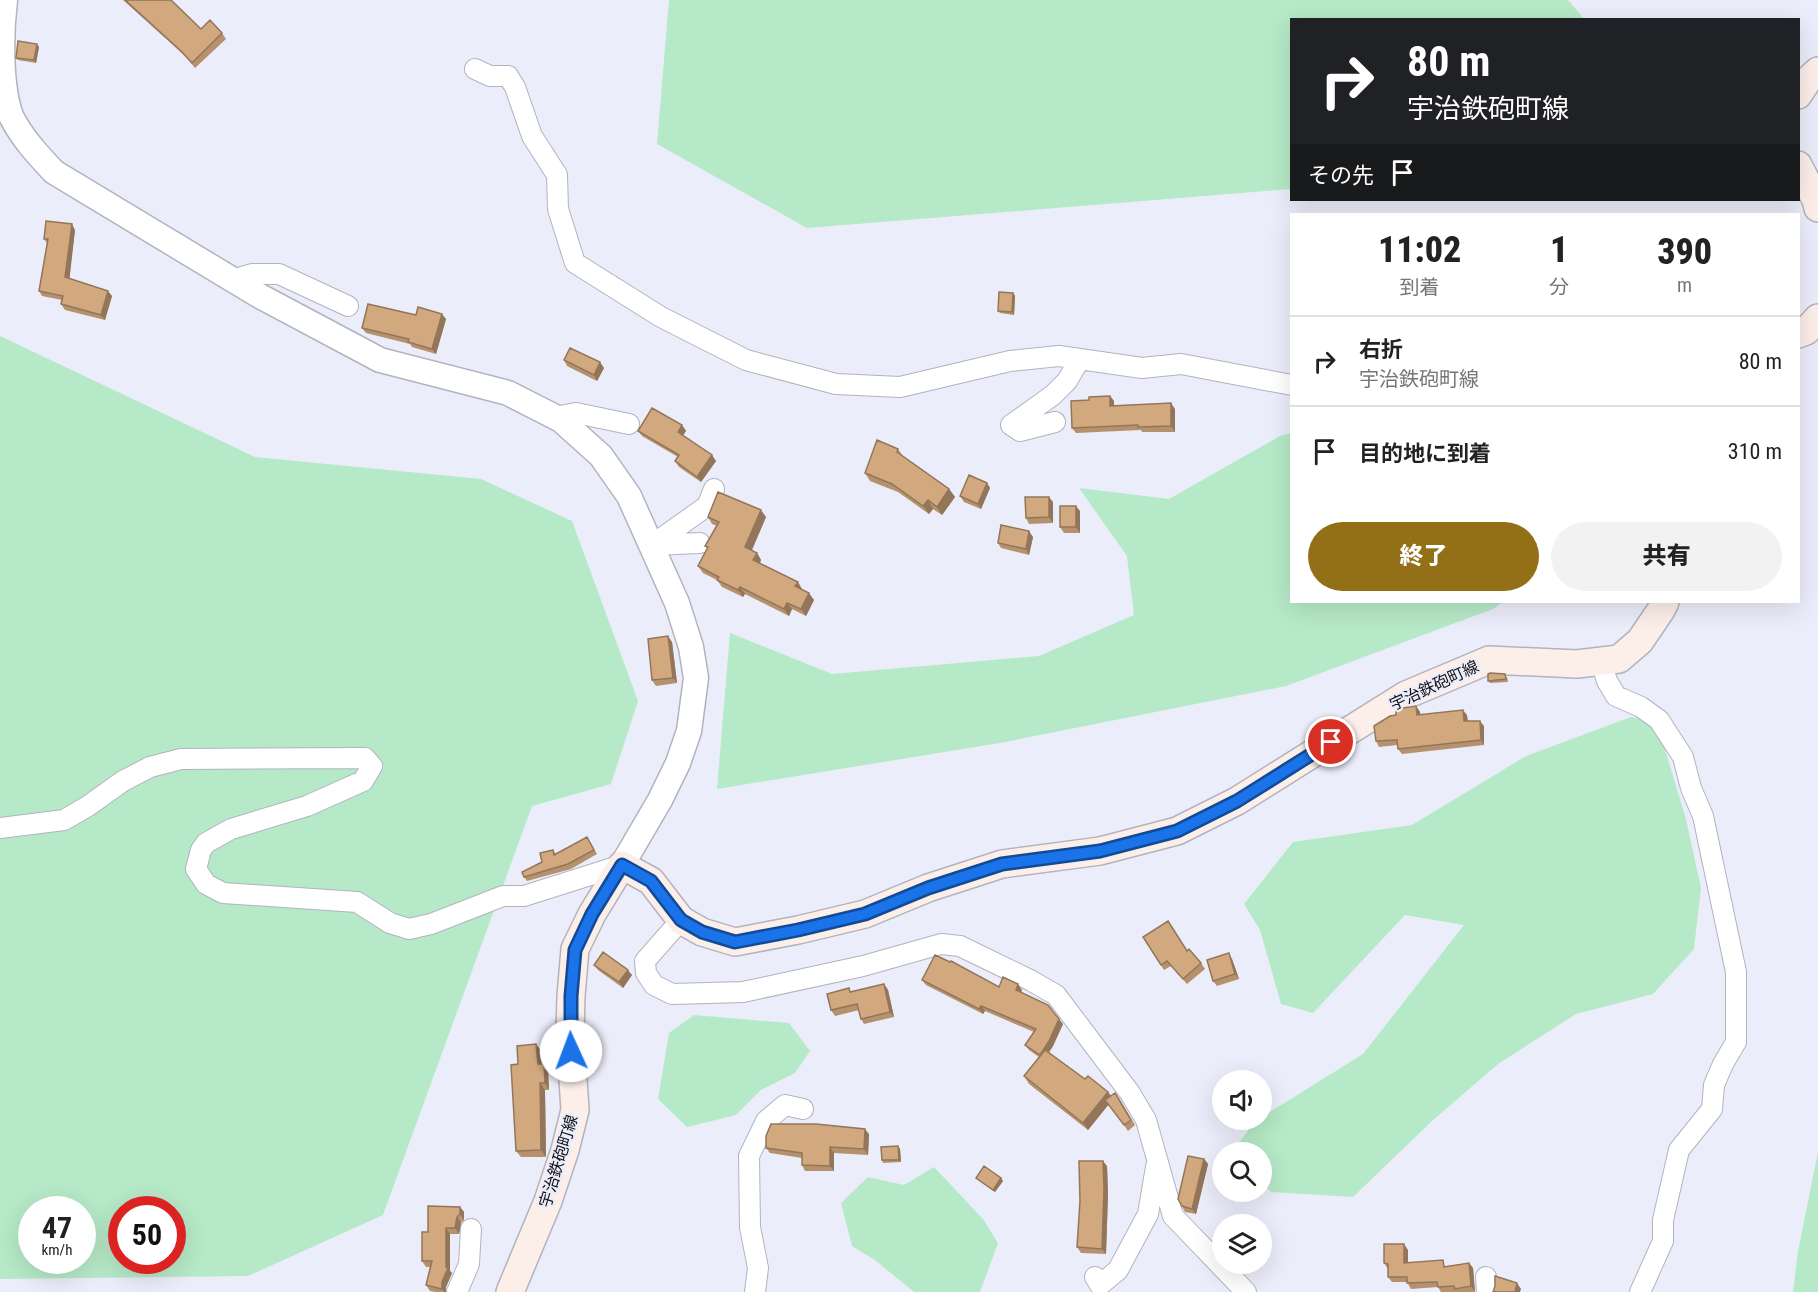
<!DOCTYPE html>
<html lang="ja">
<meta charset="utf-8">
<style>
:root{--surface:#fff;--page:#f2f2f2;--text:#222;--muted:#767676;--line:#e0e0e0;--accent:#937017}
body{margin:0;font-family:"Roboto Condensed","Noto Sans JP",sans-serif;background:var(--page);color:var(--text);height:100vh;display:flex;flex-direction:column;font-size:22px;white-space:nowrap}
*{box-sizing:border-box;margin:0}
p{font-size:20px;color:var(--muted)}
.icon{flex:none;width:33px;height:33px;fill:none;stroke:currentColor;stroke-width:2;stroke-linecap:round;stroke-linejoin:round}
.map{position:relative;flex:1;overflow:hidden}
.details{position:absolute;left:1290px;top:213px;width:510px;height:390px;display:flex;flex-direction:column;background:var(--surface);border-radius:0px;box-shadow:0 6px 24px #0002}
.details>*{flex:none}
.banner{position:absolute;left:1290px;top:18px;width:510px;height:183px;border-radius:0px;box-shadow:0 6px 24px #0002;background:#202124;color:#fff;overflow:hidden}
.controls{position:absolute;left:1212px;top:1070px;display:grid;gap:12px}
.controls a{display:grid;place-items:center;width:60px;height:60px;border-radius:50%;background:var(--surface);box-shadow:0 6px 24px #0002;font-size:30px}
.speed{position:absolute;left:18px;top:1196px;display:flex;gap:12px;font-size:30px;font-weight:700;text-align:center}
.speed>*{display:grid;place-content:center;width:78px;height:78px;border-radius:50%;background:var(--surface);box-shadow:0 6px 24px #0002;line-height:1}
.speed small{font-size:15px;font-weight:400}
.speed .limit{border:9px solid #d22;background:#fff;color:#111}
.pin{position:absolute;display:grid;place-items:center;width:51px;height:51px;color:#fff;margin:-26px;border:3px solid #fff;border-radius:50%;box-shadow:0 2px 6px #0007}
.me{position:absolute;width:66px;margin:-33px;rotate:358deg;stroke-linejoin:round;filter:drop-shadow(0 0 4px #0008)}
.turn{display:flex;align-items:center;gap:21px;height:126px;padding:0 18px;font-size:27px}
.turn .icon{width:78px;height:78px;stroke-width:2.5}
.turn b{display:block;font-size:42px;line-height:51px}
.then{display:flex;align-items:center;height:57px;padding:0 18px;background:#0003;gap:12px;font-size:22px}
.eta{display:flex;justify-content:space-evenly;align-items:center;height:102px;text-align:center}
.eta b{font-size:36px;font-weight:800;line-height:42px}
.button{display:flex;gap:12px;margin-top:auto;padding:12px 18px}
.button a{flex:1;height:69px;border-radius:36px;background:var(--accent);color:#fff;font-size:24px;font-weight:800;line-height:69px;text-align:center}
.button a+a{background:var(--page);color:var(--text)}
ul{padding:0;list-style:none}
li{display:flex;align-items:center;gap:18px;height:90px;padding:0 18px;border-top:2px solid var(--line)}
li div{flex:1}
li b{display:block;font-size:22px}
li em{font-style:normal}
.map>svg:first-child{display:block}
</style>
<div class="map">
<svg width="1818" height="1292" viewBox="0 0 1818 1292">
<rect width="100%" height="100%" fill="#ecedfa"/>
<!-- green -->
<path fill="#b6e9c7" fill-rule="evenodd" d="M669 0H1568L1584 19 1292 20 1291 189 807 228 657 144Z
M0 336 255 457 481 479 572 521 638 701 611 784 532 806 383 1215 248 1276 0 1279ZM32 1209H82V1260H32ZM122 1209H172V1260H122Z
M1291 433 1292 602H1503L1493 609 1286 686 1000 743 717 789 730 633 832 674 1039 656 1134 615 1127 556 1079 488 1169 499 1280 436Z
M1631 717 1657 723 1686 819 1701 888 1694 949 1653 994 1576 1014 1498 1064 1432 1121 1353 1197 1271 1192 1262 1183V1152H1232L1255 1121 1262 1119V1117L1363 1054 1464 925 1405 915 1313 1013 1281 1004 1260 930 1244 904 1293 842 1412 825 1526 756Z
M694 1015 789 1023 810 1051 795 1073 761 1090 736 1115 687 1127 658 1099 669 1033Z
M1818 1152V1292H1793L1798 1251Z
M934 1167 983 1219 998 1243 980 1292H914L875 1260 852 1246 841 1203 868 1177 904 1185Z"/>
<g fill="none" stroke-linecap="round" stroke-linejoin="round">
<defs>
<path id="minor" d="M475 69 490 76H508L515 87 532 136 557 175 558 209 575 263 661 317 746 360 836 384 900 387 1010 361 1059 356 1142 368 1181 364 1292 385
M232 280 252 274H279L348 306
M554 417 576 413 629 424
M1055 422 1020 431 1011 425 1053 395 1067 381 1080 359
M652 545 707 506 714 489
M652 545 700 543
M1601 661 1607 681 1616 696 1641 707 1659 720 1683 757 1691 788 1703 816 1736 972V1042L1723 1064 1714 1085 1712 1109 1679 1150 1663 1220V1241L1640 1292
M0 828 64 820 88 806 123 781 150 767 181 759 365 758 372 766 363 781 307 806 231 829 206 843 201 850 196 869 206 884 223 893 357 902 390 923 409 929 431 924 503 896H524L622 865
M681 920 645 961 646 973 654 985 672 994 743 992 863 966 941 944 960 946 1030 980 1056 995 1130 1093 1146 1120 1173 1216 1246 1292
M1095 1277 1100 1285 1118 1270 1148 1214 1156 1167
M1486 1277 1487 1292
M457 1292 469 1264 471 1229
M755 1292 758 1268 750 1227 749 1156 766 1121 785 1105 803 1109"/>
<path id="tertiary" d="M5 0C1 33 0 85 11 116 22 138 38 155 54 172L258 295 380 360 508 393 561 420 601 456 629 496 677 603 691 647 696 678 689 731 678 763 660 800 622 865"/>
<path id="secondary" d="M1798 95 1808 80 1818 71
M1798 165 1816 200 1818 208
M1798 334 1806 331 1818 318
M510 1292 548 1201 565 1150 575 1110 570 1034 571 996 575 949 592 914 622 865 651 881 681 920 702 932 735 942 798 930 865 914 928 888 1002 864 1100 851 1177 831 1237 801 1406 695 1489 660 1577 664 1619 659 1640 641 1661 610 1665 602"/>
</defs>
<!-- minor casing -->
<use href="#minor" stroke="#b1b3bf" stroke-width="22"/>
<!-- tertiary casing -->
<use href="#tertiary" stroke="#b1b3bf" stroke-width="27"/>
<!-- secondary casing -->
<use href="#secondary" stroke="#b1b3bf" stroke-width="30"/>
<!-- minor -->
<use href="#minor" stroke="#fff" stroke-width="20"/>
<!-- tertiary -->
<use href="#tertiary" stroke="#fff" stroke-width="24"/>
<!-- secondary -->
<use href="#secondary" stroke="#fceee9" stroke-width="27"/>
</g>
<!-- wall -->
<path fill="#b5916d" d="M123 0H171L201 29 222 33 226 39 195 68 185 56Z
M37 44 39 47 36 63 18 60 16 58Z
M75 230 69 279 112 296 105 320 65 310 61 304 62 300 42 296 39 291 47 243 44 239Z
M1013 293 1015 296 1014 315 1000 313 998 311Z
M416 315 446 319 436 354 412 347 410 344 366 333 362 328Z
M564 360 604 368 597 381 567 366Z
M1110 396 1114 401V406L1175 409V432H1142L1141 430 1076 433 1072 428 1089 400Z
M682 425 686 431 683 435 716 461 701 482 679 467 675 461 678 457 642 436 638 431Z
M898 449 903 456 949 489 955 497 942 515 933 509 929 514 898 492 870 481 865 473Z
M987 483 990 488 981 509 964 502 960 496Z
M1053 502V523L1029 524 1026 518Z
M1080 511V533H1064L1060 527Z
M708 517H766L752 550 757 553 761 560 760 563 802 589V590L814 600 806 616 792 609 789 616 745 594 743 597 722 587 717 580 703 573 698 566 707 548 705 546 717 526 712 524Z
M1033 537 1029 555 1001 548 998 543Z
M672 642 677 683 656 686 652 680Z
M1507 677 1508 682 1490 683 1488 681Z
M1416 706 1420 712V714L1467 715 1468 721 1484 726V745L1402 754 1398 749 1397 745 1379 747 1376 741 1396 715Z
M590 842 597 854 571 869 527 881 524 877 542 862 553 850 556 854Z
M1143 937 1187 951 1201 963 1205 969 1187 984 1171 966 1164 970Z
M1232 959 1239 979 1217 986 1213 981Z
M594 965 632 975 623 988 598 970Z
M922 980 1022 990 1021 992 1063 1024 1053 1046 1049 1052 1085 1079 1108 1092 1111 1096 1119 1098 1135 1125 1128 1131 1109 1104 1088 1130 1029 1084 1024 1076 1039 1057 1029 1050 1025 1045 1034 1032 985 1011 983 1014 926 985Z
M884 984 888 990 894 1017 864 1024 861 1019 859 1010 835 1016 831 1010 851 992Z
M536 1044 541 1051 542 1064 548 1070 549 1090H545L546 1157H521L516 1151 518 1064Z
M869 1134 868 1155 834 1153V1171H805L802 1165V1158L770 1153 766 1148Z
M898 1146 900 1149 901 1162 883 1163 882 1160Z
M1204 1159 1208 1164 1196 1214 1185 1212 1182 1206Z
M1107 1166 1108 1194 1106 1254 1081 1253 1077 1247Z
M976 1178H1001L1003 1181 995 1192 978 1180Z
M460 1207 464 1212V1220L461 1223 459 1234H450V1271L452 1273 446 1287V1292H435L430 1291 426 1285 430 1267H426L422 1261 428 1232Z
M1408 1250V1262L1447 1266 1469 1263 1473 1268 1475 1292H1441L1438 1287 1411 1289 1407 1282H1392L1388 1277V1269L1384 1263Z"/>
<!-- shaded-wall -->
<path fill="#937659" d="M37 44 39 47 36 63 34 60Z
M72 224 75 230 69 283 65 277Z
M108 291 112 296 105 320 101 315Z
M1013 293 1015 296 1014 315 1012 312Z
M442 314 446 319 436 354 432 349Z
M600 362 604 368 597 381 594 375Z
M1110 396 1114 401V411L1110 406Z
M1171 403 1175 409V432L1171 426Z
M682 425 686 431 682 437 678 432Z
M712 455 716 461 701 482 697 477Z
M987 483 990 488 981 509 978 504Z
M949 489 955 497 942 515 937 507Z
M1049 497 1053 502V523L1049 517Z
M928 500 933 509 929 514 923 506Z
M1076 506 1080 511V533L1076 527Z
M761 510 766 517 750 554 745 547Z
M1029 531 1033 537 1029 555 1026 549Z
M757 553 761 560 758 567 753 560Z
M798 582 802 589 800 593 795 586Z
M740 587 745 594 743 597 738 590Z
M809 593 814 600 806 616 801 609Z
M787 603 792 609 789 616 784 609Z
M668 636 672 642 677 683 673 678Z
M1416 706 1420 712 1421 720 1417 715Z
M1463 710 1467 715 1468 726 1464 721Z
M1480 721 1484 726V745L1481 740Z
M1229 953 1232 959 1239 979 1235 974Z
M628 970 632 975 623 988 619 982Z
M884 984 888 990 894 1017 890 1012Z
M1018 984 1022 990 1020 995 1016 990Z
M981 1006 985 1011 983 1014 979 1009Z
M1059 1019 1063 1024 1053 1046 1044 1060 1040 1055Z
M536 1044 541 1051 543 1071 538 1064Z
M544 1064 548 1070 549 1090 545 1083Z
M540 1083 545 1090 546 1157 541 1150Z
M1108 1092 1113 1099 1088 1130 1083 1123Z
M865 1129 869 1134 868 1155 864 1149Z
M898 1146 900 1149 901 1162 899 1160Z
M830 1147 834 1153V1171L830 1166Z
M1204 1159 1208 1164 1196 1214 1192 1209Z
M1103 1161 1107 1166 1108 1194 1106 1254 1102 1249Z
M1001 1178 1003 1181 995 1192 993 1190Z
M460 1207 464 1212V1220L460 1214Z
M457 1217 461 1223 459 1234 455 1228Z
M446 1228 450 1234V1271L452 1273 446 1287V1292H444L442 1289V1282L446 1267Z
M1404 1244 1408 1250V1268L1404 1263Z
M1469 1263 1473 1268 1475 1292 1471 1286Z
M1517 1283 1521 1289 1520 1292H1515Z"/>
<!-- building -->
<path fill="#d2a97f" stroke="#937659" stroke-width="1.5" d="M125 0H171L201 29 210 20 222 33 192 63 181 51Z
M18 41 37 44 34 60 16 58Z
M46 221 72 224 65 277 108 291 101 315 61 304 63 296 39 291 48 239H44Z
M999 292 1013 293 1012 312 998 311Z
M368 304 416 315 418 307 442 314 432 349 408 342 409 339 362 328Z
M570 348 600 362 594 375 564 360Z
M1110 396V406L1171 403V426L1138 427V425L1072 428 1071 401 1089 400V397Z
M652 408 682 425 678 432 712 455 697 477 675 461 679 455 638 431Z
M877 440 898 449 897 452 949 489 937 507 928 500 923 506 892 484 865 473Z
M969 475 987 483 978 504 960 496Z
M718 492 761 510 745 547 757 553 753 560 798 582 795 586 809 593 801 609 787 603 784 609 740 587 738 590 717 580 719 577 698 566 708 547 705 546 719 522 708 517Z
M1025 497H1049V517L1026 518Z
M1060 506H1076V527H1060Z
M1001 525 1029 531 1026 549 998 543Z
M668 636 673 678 652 680 648 639Z
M1490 673 1505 674 1506 679 1488 681V674Z
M1416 706 1417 715 1463 710 1464 721H1480L1481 740 1398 749 1397 740 1376 741 1374 726 1390 716 1396 715V712L1403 708Z
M587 837 594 850 568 864 524 877 522 872 542 862 540 853 553 850 554 855Z
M1168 921 1187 951 1189 949 1201 963 1183 979 1167 961 1161 965 1143 937Z
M603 952 628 970 619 982 594 965Z
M1229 953 1235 974 1213 981 1207 960Z
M935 955 950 962 951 961 999 987 1003 977 1018 984 1016 990 1048 1005 1059 1019 1049 1041 1040 1055 1025 1045 1036 1029 981 1006 979 1009 922 980Z
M884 984 890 1012 861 1019 857 1004 831 1010 827 994 849 988 850 992Z
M536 1044 538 1064H544L545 1083H540L541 1150 516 1151 511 1065 518 1064 517 1046Z
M1045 1050 1085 1079 1088 1076 1108 1092 1083 1123 1024 1076Z
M1115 1093 1131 1120 1124 1125 1105 1100Z
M771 1124H816L865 1129 864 1149 830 1147V1166L802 1165V1153L766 1148V1136Z
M898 1146 899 1160H882L881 1147Z
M1188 1156 1204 1159 1192 1209 1182 1206 1178 1199Z
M1079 1161H1103L1104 1189 1102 1249 1077 1247 1080 1201Z
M984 1166 1001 1178 993 1190 976 1178Z
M428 1206 460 1207V1214L457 1217 455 1228H446V1267L448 1268 442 1282V1289L426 1285 432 1261H422V1232H428Z
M1384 1244H1404V1263L1443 1260 1444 1267 1469 1263 1471 1286 1455 1289 1454 1286 1438 1287 1437 1282 1407 1283V1277H1388V1264L1384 1263Z
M1495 1276 1517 1283 1515 1292H1493L1495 1286Z"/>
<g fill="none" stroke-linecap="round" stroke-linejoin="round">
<defs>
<path id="route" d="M571 1051V996L575 950 592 914 622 865 651 881 681 920 702 932 735 942 798 930 865 914 928 888 1002 864 1100 851 1177 831 1237 801 1331 742"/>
</defs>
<!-- route casing -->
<use href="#route" stroke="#114b97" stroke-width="15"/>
<!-- route -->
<use href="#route" stroke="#1a73e8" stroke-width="10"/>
</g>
<g text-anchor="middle" stroke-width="4.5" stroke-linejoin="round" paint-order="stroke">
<!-- street labels -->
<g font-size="16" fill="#101014" stroke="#ecedfa">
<text transform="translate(1434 685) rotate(-25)" y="6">宇治鉄砲町線</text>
<text transform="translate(558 1161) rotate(-73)" y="6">宇治鉄砲町線</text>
</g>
</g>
</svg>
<div class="controls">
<a><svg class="icon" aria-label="sound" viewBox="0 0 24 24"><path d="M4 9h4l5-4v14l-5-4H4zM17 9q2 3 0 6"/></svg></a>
<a><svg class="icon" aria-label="search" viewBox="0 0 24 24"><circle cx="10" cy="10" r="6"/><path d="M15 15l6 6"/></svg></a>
<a><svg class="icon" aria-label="layers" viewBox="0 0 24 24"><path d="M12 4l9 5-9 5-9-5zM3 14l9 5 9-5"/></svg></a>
</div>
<div class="speed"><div>47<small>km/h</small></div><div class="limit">50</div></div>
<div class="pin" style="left:1331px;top:742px;background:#d93025"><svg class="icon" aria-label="arrive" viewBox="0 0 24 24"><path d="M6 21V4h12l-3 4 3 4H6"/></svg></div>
<svg class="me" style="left:571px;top:1051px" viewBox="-20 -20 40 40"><circle r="19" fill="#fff"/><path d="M0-13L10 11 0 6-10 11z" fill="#1a73e8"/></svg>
<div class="banner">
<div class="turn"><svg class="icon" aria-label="right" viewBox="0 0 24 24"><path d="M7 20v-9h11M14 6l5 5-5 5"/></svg><div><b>80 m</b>宇治鉄砲町線</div></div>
<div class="then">その先<svg class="icon" aria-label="arrive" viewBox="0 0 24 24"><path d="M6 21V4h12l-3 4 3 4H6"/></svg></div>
</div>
<section class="details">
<div class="eta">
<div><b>11:02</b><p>到着</p></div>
<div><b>1</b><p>分</p></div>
<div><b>390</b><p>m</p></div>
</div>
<ul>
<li><svg class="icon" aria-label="right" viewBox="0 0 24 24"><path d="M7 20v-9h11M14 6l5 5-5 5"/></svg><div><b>右折</b><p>宇治鉄砲町線</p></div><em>80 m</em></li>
<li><svg class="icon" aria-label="arrive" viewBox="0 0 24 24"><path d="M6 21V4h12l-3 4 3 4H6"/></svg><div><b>目的地に到着</b></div><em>310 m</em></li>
</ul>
<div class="button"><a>終了</a><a>共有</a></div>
</section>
</div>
